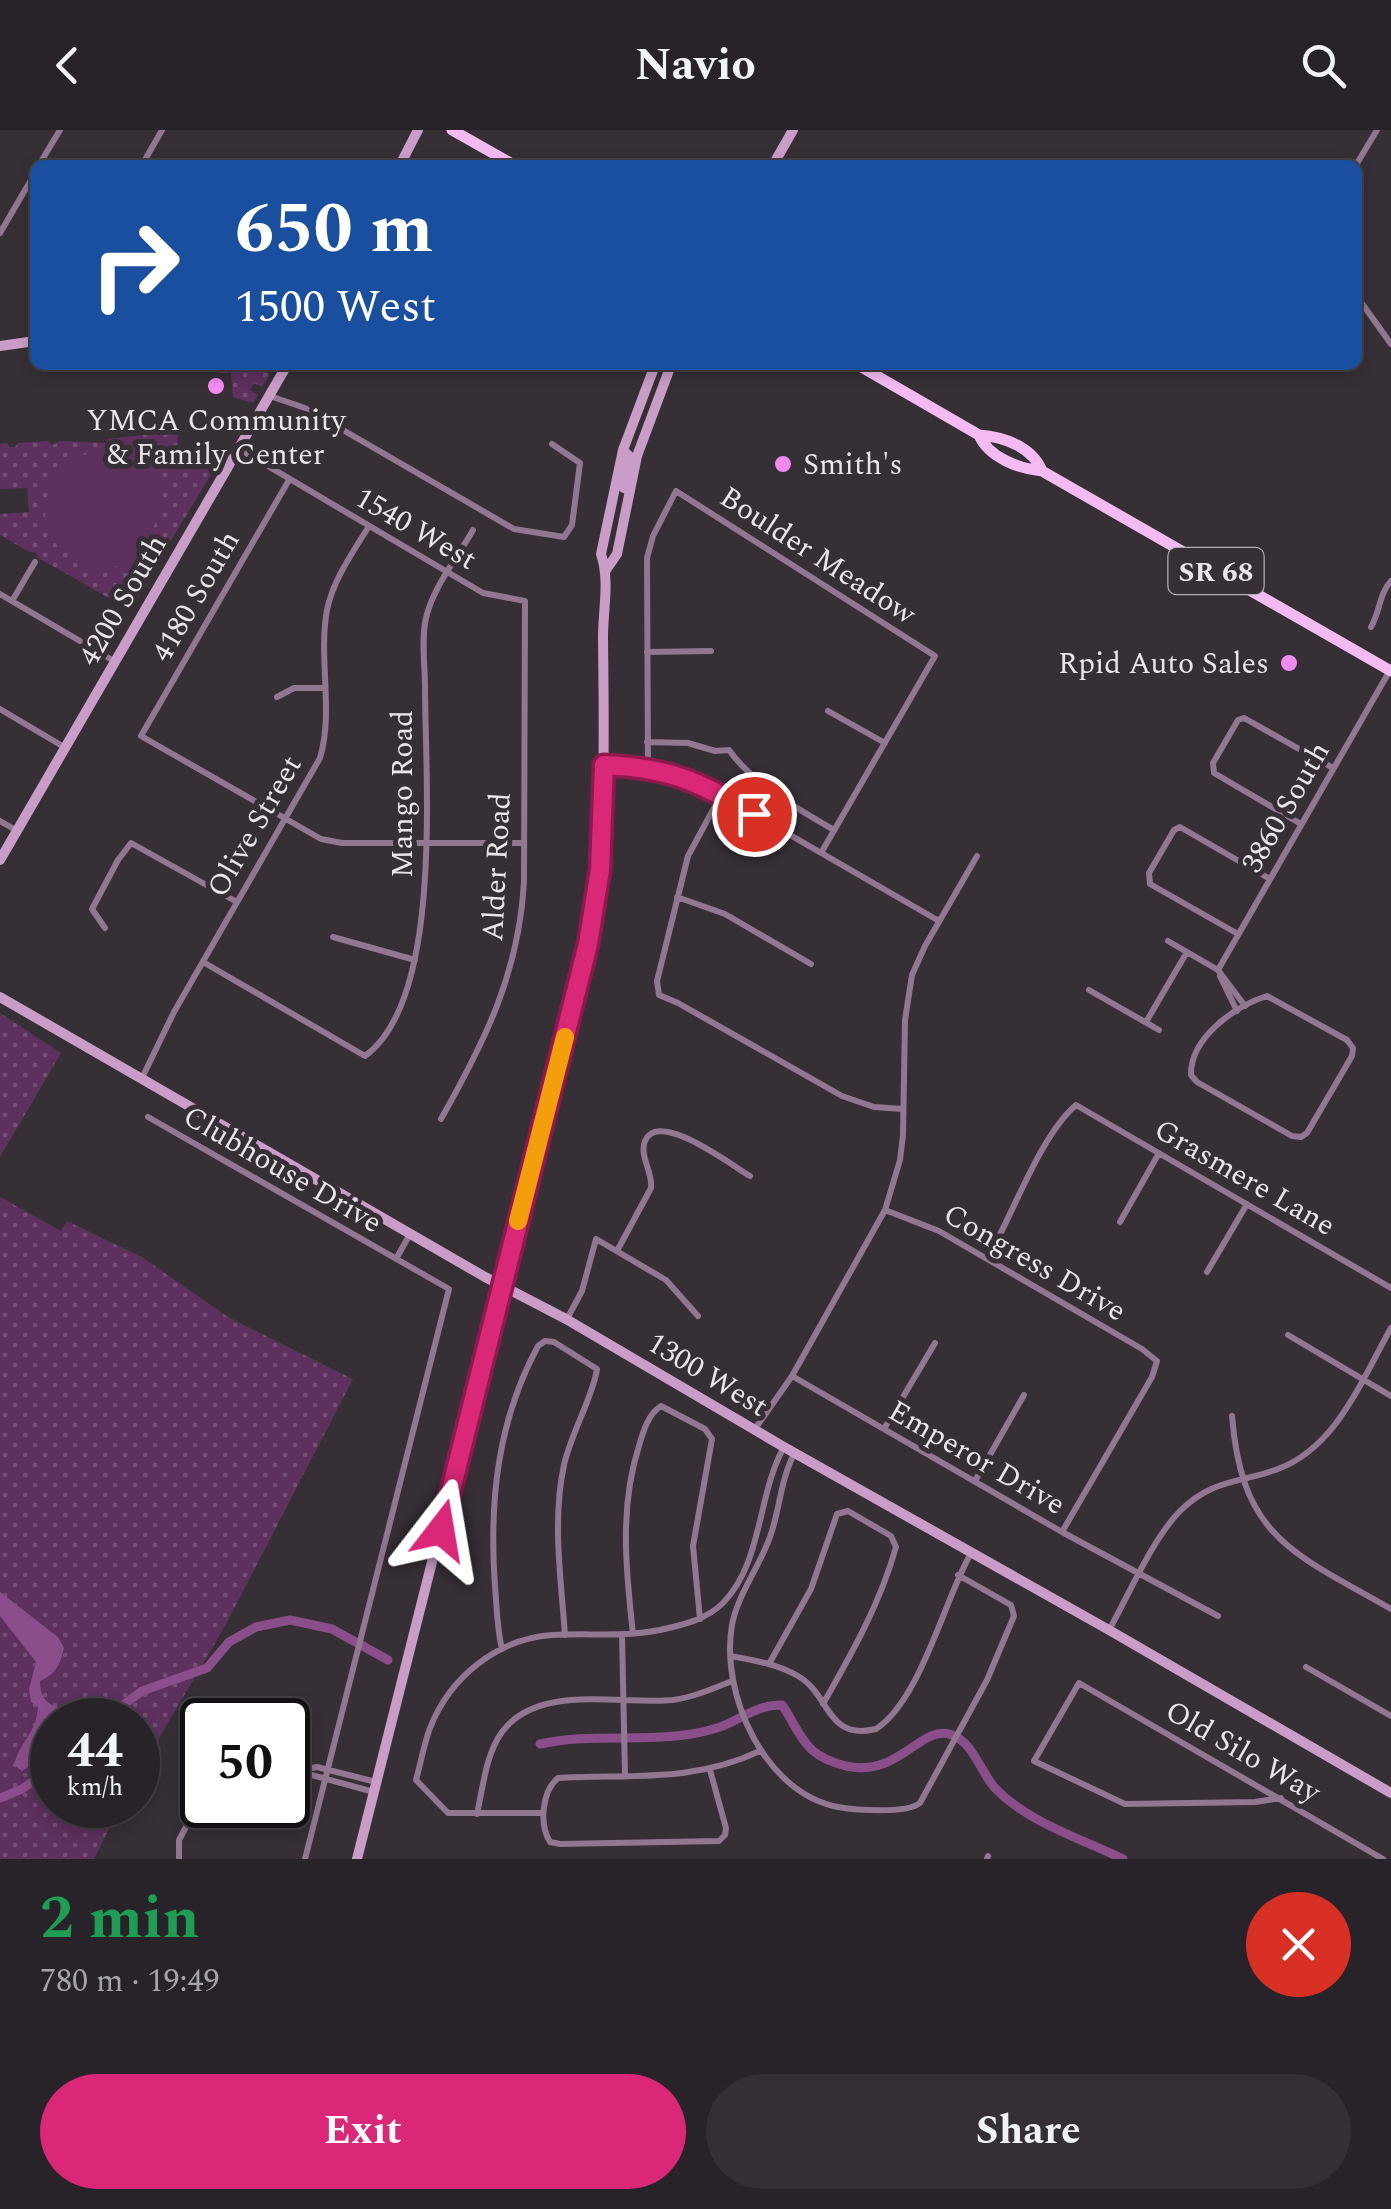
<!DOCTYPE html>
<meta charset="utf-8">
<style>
:root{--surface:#282328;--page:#342f34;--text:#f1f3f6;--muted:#a5a4a8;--line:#444045;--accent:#db2777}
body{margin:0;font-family:Spectral,serif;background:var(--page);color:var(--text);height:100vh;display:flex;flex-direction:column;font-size:38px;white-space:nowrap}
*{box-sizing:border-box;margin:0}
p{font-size:32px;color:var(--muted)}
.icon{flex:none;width:55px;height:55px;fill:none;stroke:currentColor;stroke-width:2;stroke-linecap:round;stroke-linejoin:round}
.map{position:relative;height:1729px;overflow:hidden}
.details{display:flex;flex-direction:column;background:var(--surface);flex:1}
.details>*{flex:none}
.guide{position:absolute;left:30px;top:30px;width:1332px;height:210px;border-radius:15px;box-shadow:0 5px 15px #0003,0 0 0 2px var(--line);background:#1a4fa0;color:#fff;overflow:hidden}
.speed{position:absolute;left:30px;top:1568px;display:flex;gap:20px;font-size:50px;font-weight:700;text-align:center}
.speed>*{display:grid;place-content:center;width:130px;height:130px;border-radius:50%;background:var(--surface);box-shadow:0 5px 15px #0003,0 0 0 2px var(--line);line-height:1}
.speed small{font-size:25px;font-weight:400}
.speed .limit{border:5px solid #111;border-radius:15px;background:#fff;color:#111}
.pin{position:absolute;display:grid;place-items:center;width:85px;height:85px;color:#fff;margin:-42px;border:5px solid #fff;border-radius:50%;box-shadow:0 2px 10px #0007}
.me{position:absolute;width:110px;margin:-55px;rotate:14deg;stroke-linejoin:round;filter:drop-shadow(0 0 8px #0008)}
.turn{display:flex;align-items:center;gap:35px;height:210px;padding:0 40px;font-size:45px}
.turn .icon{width:130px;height:130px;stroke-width:2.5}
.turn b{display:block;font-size:70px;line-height:85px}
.round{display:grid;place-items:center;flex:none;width:105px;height:105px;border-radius:52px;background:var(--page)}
.head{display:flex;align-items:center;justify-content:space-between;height:170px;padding:0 40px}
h1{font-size:60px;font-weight:700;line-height:75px;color:#1e9e55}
.action{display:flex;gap:20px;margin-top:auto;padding:20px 40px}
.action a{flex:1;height:115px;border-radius:60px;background:var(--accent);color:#fff;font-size:40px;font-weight:700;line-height:115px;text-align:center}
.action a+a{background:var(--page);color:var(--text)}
header{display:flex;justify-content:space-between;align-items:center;height:130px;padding:0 40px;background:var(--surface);font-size:45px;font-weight:700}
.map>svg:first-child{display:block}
</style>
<header><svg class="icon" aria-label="back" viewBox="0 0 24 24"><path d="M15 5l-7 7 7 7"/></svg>Navio<svg class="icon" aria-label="search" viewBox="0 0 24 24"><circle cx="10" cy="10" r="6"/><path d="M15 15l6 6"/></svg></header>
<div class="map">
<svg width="1391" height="1729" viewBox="0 0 1391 1729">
<defs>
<pattern id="grass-dots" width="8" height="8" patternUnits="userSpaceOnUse" patternTransform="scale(2.5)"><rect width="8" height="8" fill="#5d305d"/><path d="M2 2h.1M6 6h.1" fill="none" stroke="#744e74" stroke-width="1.8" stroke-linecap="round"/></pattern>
</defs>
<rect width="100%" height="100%" fill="#362f36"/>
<!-- grass -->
<path fill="url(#grass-dots)" d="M215 235H255L270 244 262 257 254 253 250 260 258 265 253 273 233 267 231 243H220Z
M177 290 178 318 221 317 226 320 147 450 133 479 130 480 40 429 35 422H29L0 405V384L29 382 27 358 0 359V314L7 313 10 317H15L18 313 48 311 52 315 61 311 106 313 108 309 151 304V291Z
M0 883 61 923 0 1027Z
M0 1067 61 1101 67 1091 142 1127 228 1187 353 1249 225 1496 138 1644V1590H52V1675H121L94 1729H0Z"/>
<!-- garden -->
<path fill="#5d305d" d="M111 320C155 328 175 351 155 394 132 442 101 453 58 416 36 397 46 359 62 339 74 325 94 321 111 320Z"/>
<!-- water -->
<path fill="#8a4e8a" d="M0 1462 58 1507 64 1518C60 1535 56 1544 40 1551 40 1571 50 1576 68 1580L75 1590H52C52 1614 43 1629 22 1641L14 1635C21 1609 36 1604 38 1577L31 1572 29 1559 36 1532 0 1486Z"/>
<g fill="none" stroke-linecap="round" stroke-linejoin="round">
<!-- canal -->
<path stroke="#8a4e8a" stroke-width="9" d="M103 1590 142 1561 207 1538 229 1512 256 1497 290 1490 332 1499 388 1530
M540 1614C598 1601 660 1616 717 1598 739 1591 757 1574 782 1575 793 1590 798 1607 812 1620 822 1629 834 1633 846 1636 900 1648 921 1593 952 1605 973 1612 981 1643 995 1658 1027 1692 1082 1709 1123 1729
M0 1668 22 1659 52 1638"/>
<!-- street -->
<path stroke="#927791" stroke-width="6" d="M39 35 60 0
M142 35 162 0
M1356 35 1377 0
M0 103 35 43
M1358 168 1391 214
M270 266 305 278 514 399 564 407 572 395 580 333 552 314
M239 319 483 463 525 471 524 752C519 843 485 911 441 989
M289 350 141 606 321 709 342 713H524
M0 464 114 531
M12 471 35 432
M1371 497C1380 482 1379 464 1391 451
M647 522 711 521
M277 567 294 558H325
M0 579 64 617
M828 581 885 613
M647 612 688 613 715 621 729 620C754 655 798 679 834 700
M604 635 663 640 702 654 939 791
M648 637 647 428 653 406 676 361 935 526 821 723
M721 665 688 726 657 851 659 865 678 873 842 966 874 977 903 979
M0 691 16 700
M1301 694 1214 643 1213 633 1238 590 1244 588 1333 638
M677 767 725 784 811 834
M105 798 92 779 118 730 131 713 237 772
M1238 804 1150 754 1149 743 1174 700 1180 697 1270 749
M333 807 415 830
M1168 811 1218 840 1245 876
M203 832 365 926C444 869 425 646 425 557 425 535 421 509 426 488 433 457 458 427 473 400
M1218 840 1389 542
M1220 846 1237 881
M1089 860 1159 900
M1267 866 1347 910 1353 918 1352 926 1307 1003 1301 1007 1292 1006 1197 952 1191 945C1190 908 1235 876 1267 866Z
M1146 892 1187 822
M142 948 174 882 320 628C334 581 318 528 327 480 333 450 353 422 369 396
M148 987 449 1159 305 1729
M885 1080 939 1101 1142 1219 1157 1231 1152 1247 1062 1402
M1120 1092 1159 1023
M617 1121 651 1058C653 1042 639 1026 645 1011 658 979 731 1035 750 1046
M396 1129 410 1104
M987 1129C1013 1085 1039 1007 1076 975L1391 1158
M1207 1142 1247 1074
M567 1189 582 1161 596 1109 666 1150 698 1186
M1288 1205 1391 1266
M792 1246 1062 1402 1218 1486
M1232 1286C1242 1409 1294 1423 1391 1479
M755 1299 792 1246 885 1080 900 1030 903 1005 905 890 912 845 925 816 977 726
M884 1299 935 1213
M794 1324C781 1349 780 1377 771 1404 761 1435 738 1463 732 1495 720 1563 764 1663 838 1677 855 1680 907 1684 920 1673L987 1550 1014 1486 1011 1475 958 1445
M975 1351 1024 1265
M1109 1500C1130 1463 1151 1411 1180 1381 1212 1349 1240 1353 1278 1339 1337 1317 1362 1249 1391 1198
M622 1504 625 1646
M633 1504C626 1441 619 1378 639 1316 643 1302 648 1284 661 1276L705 1299 712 1309 693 1416 700 1489
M502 1519C497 1499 497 1478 495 1457 489 1372 497 1292 538 1216L545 1211 554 1212 597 1239C593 1267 571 1303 564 1335 552 1390 561 1449 565 1505
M730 1526C753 1530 777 1534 798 1546 831 1565 826 1611 876 1599 920 1571 944 1471 970 1425
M769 1534 811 1459 837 1384 848 1381 891 1406 896 1417C880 1474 852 1523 823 1574
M1306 1537 1391 1586
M710 1640 726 1698 725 1705 719 1711 560 1714 550 1712C539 1694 542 1661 558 1648 630 1644 692 1653 760 1621
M297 1641 374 1662
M288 1643 317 1637 376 1652
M1281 1668 1255 1672 1125 1674 1034 1631 1079 1553 1383 1729
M543 1683H448L416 1650C421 1632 424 1614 430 1598 450 1547 497 1509 552 1505 588 1503 624 1507 660 1500 682 1495 706 1490 723 1473 763 1432 757 1365 784 1317
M477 1684C483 1657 486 1624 502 1602 538 1553 620 1575 673 1570 694 1567 712 1559 732 1551
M179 1729V1710L202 1667
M987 1729 988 1726"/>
<!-- secondary -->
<path stroke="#c99dc8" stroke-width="10" d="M400 35 418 0
M773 35 793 0
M0 216 35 211
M623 320 629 326 624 358
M606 440 617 424 637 326 671 235
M0 730 287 235
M0 867 485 1147 566 1189 784 1317 1109 1500 1391 1663
M357 1729 588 814C607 712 604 611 603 507 603 479 610 451 601 424L623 320 655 235"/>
<!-- primary -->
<path stroke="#f3bbf2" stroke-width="11" d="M452 0 514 35
M858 235 979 305C1005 307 1032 317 1042 341
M979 305C988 327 1019 339 1042 341L1391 541"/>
</g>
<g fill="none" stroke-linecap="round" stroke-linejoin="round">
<defs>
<path id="route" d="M441 1400 588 814 600 740 604 635C671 638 697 651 754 684"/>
</defs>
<!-- route casing -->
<use href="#route" stroke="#8e194d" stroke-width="25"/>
<!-- route -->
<use href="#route" stroke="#db2777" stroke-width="18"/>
<!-- slow -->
<path stroke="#f59e0b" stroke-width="18" d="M518 1091 565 907"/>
</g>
<!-- markers -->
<g fill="#f28af3" stroke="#362f36" stroke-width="4">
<circle cx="216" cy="256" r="10"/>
<circle cx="783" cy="334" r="10"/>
<circle cx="1289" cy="533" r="10"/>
</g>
<g text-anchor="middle" stroke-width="10" stroke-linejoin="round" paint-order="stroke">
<!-- shield labels -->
<rect fill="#362f36" stroke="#b3aeb3" stroke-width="2.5" x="1168.5" y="418" width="95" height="46" rx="8"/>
<g font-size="28" font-weight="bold" fill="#e9e5e9">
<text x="1216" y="451">SR 68</text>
</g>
<!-- poi labels -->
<g font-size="30" fill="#e9e5e9" stroke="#362f36">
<text x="216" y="300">YMCA Community<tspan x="216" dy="34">&amp; Family Center</tspan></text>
<text x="803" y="344" text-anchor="start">Smith's</text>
<text x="1269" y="543" text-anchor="end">Rpid Auto Sales</text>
</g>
<!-- street labels -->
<g font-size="30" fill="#e9e5e9" stroke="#362f36">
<text transform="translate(416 398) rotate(30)" y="10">1540 West</text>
<text transform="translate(818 425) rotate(33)" y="10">Boulder Meadow</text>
<text transform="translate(195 466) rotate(-60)" y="10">4180 South</text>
<text transform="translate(122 470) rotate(-60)" y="10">4200 South</text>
<text transform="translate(402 664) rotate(-90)" y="10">Mango Road</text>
<text transform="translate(1285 677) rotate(-60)" y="10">3860 South</text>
<text transform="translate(254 696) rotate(-60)" y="10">Olive Street</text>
<text transform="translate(496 737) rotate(-87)" y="10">Alder Road</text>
<text transform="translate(283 1039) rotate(30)" y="10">Clubhouse Drive</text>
<text transform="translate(1245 1047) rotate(30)" y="10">Grasmere Lane</text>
<text transform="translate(1035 1132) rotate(30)" y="10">Congress Drive</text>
<text transform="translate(708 1244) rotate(31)" y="10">1300 West</text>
<text transform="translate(977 1327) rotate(30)" y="10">Emperor Drive</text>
<text transform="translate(1243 1621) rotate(30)" y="10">Old Silo Way</text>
</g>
</g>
</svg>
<div class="speed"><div>44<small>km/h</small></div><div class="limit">50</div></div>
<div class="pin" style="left:754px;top:684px;background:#d93025"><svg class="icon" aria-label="arrive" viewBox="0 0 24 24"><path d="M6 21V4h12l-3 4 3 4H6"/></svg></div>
<svg class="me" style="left:441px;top:1400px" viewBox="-20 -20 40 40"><path d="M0-17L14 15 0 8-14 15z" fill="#db2777" stroke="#fff" stroke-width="4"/></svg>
<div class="guide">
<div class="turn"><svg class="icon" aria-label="right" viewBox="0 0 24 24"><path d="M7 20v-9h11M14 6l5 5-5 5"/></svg><div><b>650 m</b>1500 West</div></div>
</div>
</div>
<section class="details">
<div class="head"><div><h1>2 min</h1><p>780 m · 19:49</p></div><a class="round" style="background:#d93025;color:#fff"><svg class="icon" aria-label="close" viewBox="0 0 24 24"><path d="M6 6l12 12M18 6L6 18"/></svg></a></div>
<div class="action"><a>Exit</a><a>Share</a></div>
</section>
